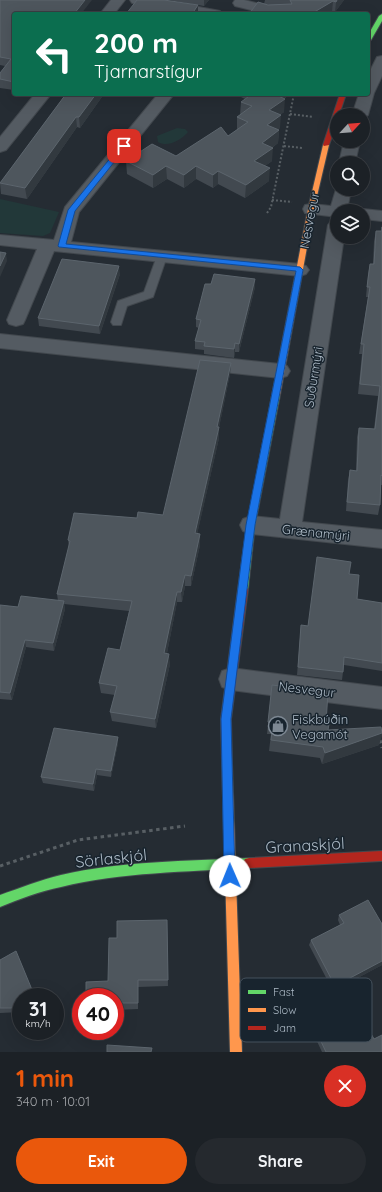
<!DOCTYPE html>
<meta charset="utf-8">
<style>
:root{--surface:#1c2126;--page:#25292e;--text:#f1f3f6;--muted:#a0a3a7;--line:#3a3e43;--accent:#ea580c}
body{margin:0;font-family:Quicksand,sans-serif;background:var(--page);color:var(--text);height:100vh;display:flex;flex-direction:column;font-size:15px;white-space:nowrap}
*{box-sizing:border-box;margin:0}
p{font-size:13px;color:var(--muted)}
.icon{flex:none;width:22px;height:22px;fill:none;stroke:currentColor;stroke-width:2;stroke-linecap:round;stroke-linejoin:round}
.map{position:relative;height:1052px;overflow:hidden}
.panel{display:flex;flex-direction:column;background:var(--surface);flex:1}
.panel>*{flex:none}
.guide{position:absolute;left:12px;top:12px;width:358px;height:84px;border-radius:4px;box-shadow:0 4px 16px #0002,0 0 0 1px var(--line);background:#0b6e4f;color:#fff;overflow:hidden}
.needle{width:26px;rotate:64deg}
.controls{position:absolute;left:330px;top:108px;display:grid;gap:8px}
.controls a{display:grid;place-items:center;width:40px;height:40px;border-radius:50%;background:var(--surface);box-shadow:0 4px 16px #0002,0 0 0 1px var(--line);font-size:20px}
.speed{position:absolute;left:12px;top:988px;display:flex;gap:8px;font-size:20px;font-weight:700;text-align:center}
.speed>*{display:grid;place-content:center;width:52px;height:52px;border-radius:50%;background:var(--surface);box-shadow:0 4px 16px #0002,0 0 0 1px var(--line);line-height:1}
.speed small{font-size:10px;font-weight:400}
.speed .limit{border:6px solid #d22;background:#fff;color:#111}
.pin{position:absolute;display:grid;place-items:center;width:34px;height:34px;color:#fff;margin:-17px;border-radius:8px;box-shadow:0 2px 6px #0006}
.me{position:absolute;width:44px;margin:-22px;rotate:359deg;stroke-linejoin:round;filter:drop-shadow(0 0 3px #0008)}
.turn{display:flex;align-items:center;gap:14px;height:84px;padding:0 16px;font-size:18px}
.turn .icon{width:52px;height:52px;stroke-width:2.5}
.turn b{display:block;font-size:28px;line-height:34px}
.round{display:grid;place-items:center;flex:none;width:42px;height:42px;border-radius:21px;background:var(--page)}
.summary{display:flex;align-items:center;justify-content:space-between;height:68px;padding:0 16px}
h1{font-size:24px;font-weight:700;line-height:30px;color:var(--accent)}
.button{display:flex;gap:8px;margin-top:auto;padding:8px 16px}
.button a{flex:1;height:46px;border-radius:24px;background:var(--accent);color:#fff;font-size:16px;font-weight:700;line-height:46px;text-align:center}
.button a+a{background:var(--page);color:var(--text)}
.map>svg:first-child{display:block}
</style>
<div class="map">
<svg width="382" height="1052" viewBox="0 0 382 1052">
<rect width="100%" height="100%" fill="#252c33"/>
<!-- green -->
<path fill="#223839" d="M177 128 185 129 188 132C181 140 168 148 158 142L157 136Z
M0 199 59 212 50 233 43 236 0 233Z"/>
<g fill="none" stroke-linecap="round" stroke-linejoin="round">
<defs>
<path id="lane" d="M162 253 167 256 153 297 127 306 121 325H113L111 322 118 301 144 292 157 256Z"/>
<path id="street" d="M111 0H125L114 14H100Z
M130 0H160L215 10 220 11 222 14H192L137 4 132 3Z
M235 0H244L288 11 290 14H267L235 6 233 3Z
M382 56V76L374 93 368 115 363 119V115H352L359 94H368V75L377 57Z
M35 94H51L6 150 0 152V137Z
M158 94H174L79 212 71 242 300 264 306 266 309 270 306 274 300 276 54 251 25 320 23 324 16 326 9 324 7 320 37 249 0 245V235L54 240 65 207Z
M344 141H360L355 163H339Z
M337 186V189H351L347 211H337V217L305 213 303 209 305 205 311 204 331 206Z
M363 209 382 211V221L363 219V211H357Z
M337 220V237H344L302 522 382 530V548L251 534 243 531 240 525 243 519 251 516 280 519 328 225 331 221Z
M0 334 280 364 287 366 290 371 287 376 280 378 0 348Z
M231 668 382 687V709L231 690 222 687 219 679 222 671Z"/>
<path id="fast" d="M382 14V21L371 40 368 42V35L379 16Z
M276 392 280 395 255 525 248 589 246 592 243 593 240 592 238 589 247 525 272 395Z
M249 858 253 859 255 863 253 867 249 868C186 872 122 872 61 887 40 891 20 899 0 907V895C20 888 40 880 61 875 122 861 186 861 249 858Z"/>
<path id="slow" d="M326 143 329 145 314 209 280 395 276 398 272 395 308 209 323 145Z
M227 758 231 760 232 763 242 1052H230L222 763 223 760Z"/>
<path id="jam" d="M340 94H346L339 115H337V122L329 145 324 146 323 145Z
M243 585 246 586 248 589 231 719 232 763 231 766 227 768 223 766 222 763 221 719 238 589 240 586Z
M382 851V861L249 868 245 867 243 863 245 859 249 858Z"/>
</defs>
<!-- lane casing -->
<use href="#lane" stroke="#42484e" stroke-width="2"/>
<!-- street casing -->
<use href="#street" stroke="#42484e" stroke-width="2"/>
<!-- fast casing -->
<use href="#fast" stroke="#42484e" stroke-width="2"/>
<!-- slow casing -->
<use href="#slow" stroke="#42484e" stroke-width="2"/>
<!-- jam casing -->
<use href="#jam" stroke="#42484e" stroke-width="2"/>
<!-- path-far1 -->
<path stroke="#585f64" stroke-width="2" stroke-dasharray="2 2" stroke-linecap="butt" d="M290 114 313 117
M284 146 303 148
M272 200 292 202
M267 213 271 207 294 94"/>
<!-- path -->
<path stroke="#585f64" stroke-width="3" stroke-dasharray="3.5 3.5" stroke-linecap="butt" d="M380 740 382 748
M0 866 78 840 185 826"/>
<!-- lane -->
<use href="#lane" fill="#545b62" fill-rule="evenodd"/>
<!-- street -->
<use href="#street" fill="#545b62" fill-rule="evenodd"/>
<!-- fast -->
<use href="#fast" fill="#63d668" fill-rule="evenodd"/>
<!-- slow -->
<use href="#slow" fill="#ff974d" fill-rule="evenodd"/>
<!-- jam -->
<use href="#jam" fill="#b3261e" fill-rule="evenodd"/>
</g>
<!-- wall -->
<path fill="#424950" d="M0 0 14 14V90L0 88V73L5 66 0 65Z
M168 0H209L204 6Z
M265 0H344L335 12H332L328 14H249L269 5 264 4Z
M66 94H104L80 128 77 127 27 199 1 194 0 183Z
M241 94H290L284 99V112L280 115V128L277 130H279L278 143 272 148V161L265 166 269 181 245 198 218 184 213 188 196 179 184 188 167 179 153 188 127 174 126 161 176 156 228 136 237 130V117L240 115 241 102 245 99 241 97Z
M382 224V485H381L380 505 378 515 346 511 348 480 350 470 356 471 357 437 359 428 374 429 378 396 358 394 362 354H359L368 297H366L368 274 370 264H373L374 241 376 231H381Z
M120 274 100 334 39 326 38 318Z
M211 284 255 287 239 352H235L234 358 204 354V350L195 349V341L199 328 196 327V319Z
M230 374 219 427V438L197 534H200V545L191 586H185L182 602H177L167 653 170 664 156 728 112 721 110 712 115 695 101 693 99 683 120 650 129 611 64 604 65 609 54 651 26 647 12 700 0 699V605L18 607 58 601 57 594 69 547 68 540 137 518 163 515Z
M349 574 357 599 382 603V671L344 665 343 672 342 680 297 675 301 625 308 626Z
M272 685 326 723 328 730 379 745 322 764 320 758 269 751 271 734H267Z
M118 737V743L111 777 97 775 94 791 43 783 41 777Z
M339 915 382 924V965L333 991 309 945 311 940 340 925 338 920Z
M167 927 168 986 138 987V1009L115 1010 117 938Z
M0 960 21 997V1012L0 1013Z
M317 1033 374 1039 382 1052H322L315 1037Z"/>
<!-- shaded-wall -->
<path fill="#32393f" d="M85 0H92L81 14H74Z
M204 0H209L204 6Z
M337 0H344L335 12 336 2Z
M333 1 332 12 328 14H311Z
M198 5V14H192Z
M96 94H104L80 128 79 117Z
M274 94H290L273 107Z
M285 99 284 112 269 123V110Z
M281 115 280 128 266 138 267 125Z
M76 117 77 127 27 199 25 188Z
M279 130 278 143 261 156 262 143Z
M273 148 272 161 254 174V161Z
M166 166 167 179 153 188V175Z
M196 166V179L184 188V175Z
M270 168 269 181 245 198 246 185Z
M218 171V184L213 188V175Z
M6 253 7 261 0 277V266Z
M119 266 120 274 100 334 99 326Z
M255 279V287L239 352V344Z
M235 343V352L234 358V349Z
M231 363 230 374 217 438V427Z
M219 427V438L195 544V533Z
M200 534V545L191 586V576Z
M185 575V586L182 602 181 592Z
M177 592V602L165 663 164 653Z
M64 601 65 609 54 651 53 643Z
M25 640 26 647 12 700 10 693Z
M169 654 170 664 156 728 155 719Z
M382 733V736L379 745 322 764 325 753Z
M118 737V743L111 777V771Z
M96 769 97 775 94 791 93 784Z
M382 961V965L333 991 335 986Z"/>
<!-- building -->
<path fill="#4e565d" stroke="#5c656d" d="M0 0H85L74 14H14V82L0 79V73L11 59 0 57Z
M137 0H164L198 5 192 14H126Z
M290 0H337L336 2 333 1 311 14H249L258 2 268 5 292 4Z
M66 94H96L79 117H76L25 188 0 183Z
M252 94H274L285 99 269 110 281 115 267 125 279 130 262 143 273 148 254 161 270 168 246 185 218 171 213 175 196 166 184 175 166 166 153 175 126 161 152 144 176 156 221 127 228 136 248 122 237 117 252 106 241 102Z
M382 227V476L381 475 380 505 347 502 350 470 357 471 359 428 375 429 380 386 360 384 364 344H361L370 287H367L370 264H374L376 231H382Z
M0 252 6 253 0 266Z
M62 259 119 266 99 326 38 318Z
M214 274 255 279 239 344 235 343 234 349 204 346 205 342 195 341 201 320 196 319 205 284H211Z
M200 360 231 363 217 427H219L195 533 200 534 191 576 185 575 181 592H177L164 653 169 654 155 719 110 712 117 686 99 683 108 648 120 650 132 601 57 594 70 541 68 540 74 513 137 518 138 512 163 515Z
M317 557 351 562 349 574 359 575 357 599 382 603V663L344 657 343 672 298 667 301 625 308 626Z
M21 596 64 601 53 643 25 640 10 693 0 692V605L18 607Z
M272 685 328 692 326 723 329 724 328 730 381 727 382 733 325 753 323 747 271 740 273 723 268 722Z
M54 728 118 737 111 771 96 769 93 784 41 777Z
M368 900 382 924V961L335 986 311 940 344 923 339 915Z
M167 920 168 980H138V1003H115V997H86V982L108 981 109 938H117V921Z
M16 951 35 997H21V1008H0V960Z
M359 1012 374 1039 382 1035V1052H326L317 1033Z
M107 1045 152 1048 151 1052H107Z"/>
<!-- route -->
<path fill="#1a73e8" stroke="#114b97" d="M121 145 127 146 75 211 66 244 300 267 303 270 255 525 231 719 235 876 234 880 230 882 226 880 224 876 221 719 246 525 296 271 59 247 58 246 68 210Z"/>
<!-- icons -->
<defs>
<symbol id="shop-ring" viewBox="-11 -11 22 22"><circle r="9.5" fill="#18242e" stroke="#7d8893" stroke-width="1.5"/><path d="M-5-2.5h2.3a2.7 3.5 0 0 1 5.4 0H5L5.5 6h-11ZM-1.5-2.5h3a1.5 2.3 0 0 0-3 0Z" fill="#7d8893"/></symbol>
</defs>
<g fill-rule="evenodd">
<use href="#shop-ring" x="267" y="715" width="22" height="22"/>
</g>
<g text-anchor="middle" stroke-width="3" stroke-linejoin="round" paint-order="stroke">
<!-- street labels -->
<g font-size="13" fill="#adbac6" stroke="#18242e">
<text transform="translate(309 220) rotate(-79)" y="5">Nesvegur</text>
<text transform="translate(313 377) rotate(-81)" y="5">Suðurmýri</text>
<text transform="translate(316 532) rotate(6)" y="5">Grænamýri</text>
<text transform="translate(307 689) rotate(7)" y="5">Nesvegur</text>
</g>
<!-- poi labels -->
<g font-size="13" fill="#adbac6" stroke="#18242e" text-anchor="start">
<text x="292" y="724">Fiskbúðin<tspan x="292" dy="15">Vegamót</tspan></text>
</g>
<!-- near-street labels -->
<g font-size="16" fill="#adbac6" stroke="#18242e">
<text transform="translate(305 845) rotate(-3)" y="6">Granaskjól</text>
<text transform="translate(111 858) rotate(-6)" y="6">Sörlaskjól</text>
</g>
</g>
<!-- legend -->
<rect x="240" y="978" width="132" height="64" rx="6" fill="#18242e" stroke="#45515c" stroke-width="1"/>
<rect x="248" y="990" width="18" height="4" fill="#63d668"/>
<rect x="248" y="1008" width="18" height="4" fill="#ff974d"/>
<rect x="248" y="1026" width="18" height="4" fill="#b3261e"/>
<g font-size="11" fill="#adbac6">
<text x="273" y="996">Fast</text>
<text x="273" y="1014">Slow</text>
<text x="273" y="1032">Jam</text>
</g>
</svg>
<div class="controls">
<a><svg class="needle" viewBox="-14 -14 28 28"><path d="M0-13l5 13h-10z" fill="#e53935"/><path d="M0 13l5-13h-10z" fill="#a0a3a7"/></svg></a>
<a><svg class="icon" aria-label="search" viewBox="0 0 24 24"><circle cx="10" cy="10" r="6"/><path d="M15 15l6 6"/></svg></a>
<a><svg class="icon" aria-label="layers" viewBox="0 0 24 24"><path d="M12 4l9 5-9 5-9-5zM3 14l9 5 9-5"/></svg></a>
</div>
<div class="speed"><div>31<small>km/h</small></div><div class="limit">40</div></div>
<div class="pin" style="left:124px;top:146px;background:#d93025"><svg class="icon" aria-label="arrive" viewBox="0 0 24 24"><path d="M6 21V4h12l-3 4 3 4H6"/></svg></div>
<svg class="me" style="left:230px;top:876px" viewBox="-20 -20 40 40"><circle r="19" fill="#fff"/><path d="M0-13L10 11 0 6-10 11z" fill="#1a73e8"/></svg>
<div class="guide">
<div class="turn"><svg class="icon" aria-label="left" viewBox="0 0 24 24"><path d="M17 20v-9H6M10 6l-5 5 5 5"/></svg><div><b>200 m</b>Tjarnarstígur</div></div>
</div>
</div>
<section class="panel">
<div class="summary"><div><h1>1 min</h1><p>340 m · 10:01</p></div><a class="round" style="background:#d93025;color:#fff"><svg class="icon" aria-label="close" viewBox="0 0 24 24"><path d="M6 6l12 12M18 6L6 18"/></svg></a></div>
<div class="button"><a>Exit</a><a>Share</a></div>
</section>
